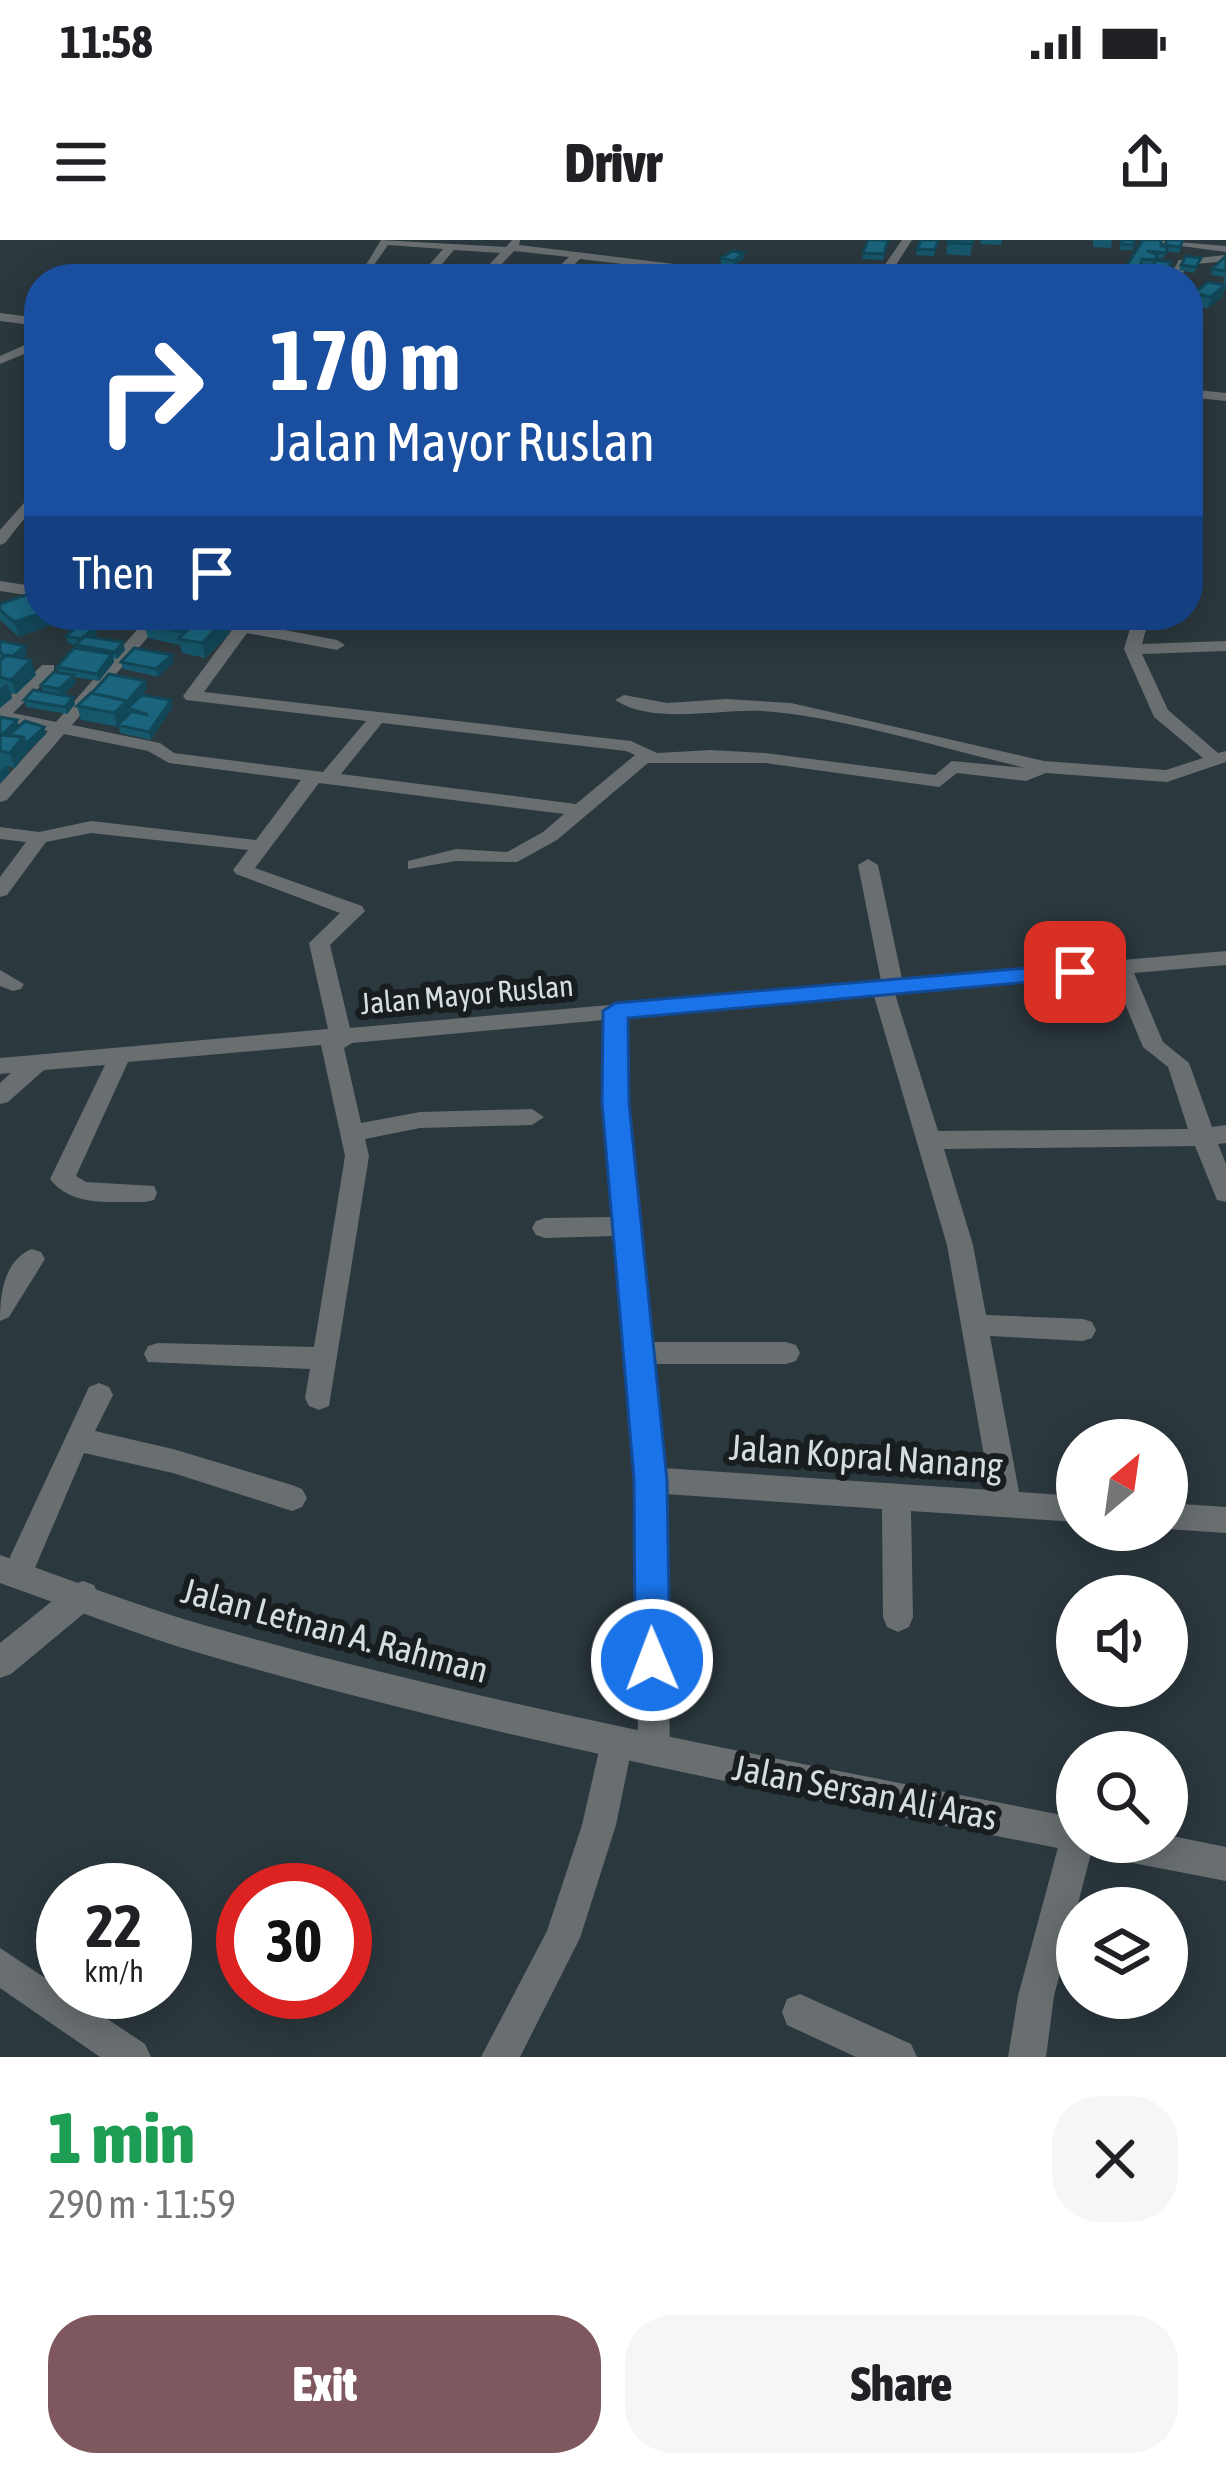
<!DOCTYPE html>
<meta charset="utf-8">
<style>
:root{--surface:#fff;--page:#f6f6f6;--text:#202124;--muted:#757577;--accent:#7f575e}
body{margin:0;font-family:"Asap Condensed",sans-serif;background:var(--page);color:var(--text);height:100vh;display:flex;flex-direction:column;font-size:45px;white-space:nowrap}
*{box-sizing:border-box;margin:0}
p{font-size:39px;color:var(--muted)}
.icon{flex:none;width:66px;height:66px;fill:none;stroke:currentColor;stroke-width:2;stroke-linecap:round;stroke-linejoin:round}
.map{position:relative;height:1817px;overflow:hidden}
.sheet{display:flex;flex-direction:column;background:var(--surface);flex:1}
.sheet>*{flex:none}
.hud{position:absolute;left:24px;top:24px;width:1179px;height:366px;border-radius:48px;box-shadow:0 6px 30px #0003;background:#1a4fa0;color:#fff;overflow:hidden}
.needle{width:78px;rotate:29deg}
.fabs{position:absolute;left:1056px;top:1179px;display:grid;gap:24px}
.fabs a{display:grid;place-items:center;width:132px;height:132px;border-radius:50%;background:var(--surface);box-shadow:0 6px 30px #0003;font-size:60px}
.speed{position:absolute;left:36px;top:1623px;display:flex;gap:24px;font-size:60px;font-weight:700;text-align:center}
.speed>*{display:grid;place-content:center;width:156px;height:156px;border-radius:50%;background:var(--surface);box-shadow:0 6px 30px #0003;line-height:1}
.speed small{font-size:30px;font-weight:400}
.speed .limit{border:18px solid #d22;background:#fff;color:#111}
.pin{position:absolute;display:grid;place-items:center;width:102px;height:102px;color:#fff;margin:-51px;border-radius:24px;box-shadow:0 6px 18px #0006}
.me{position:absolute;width:132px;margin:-66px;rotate:359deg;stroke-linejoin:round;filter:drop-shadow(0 0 9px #0008)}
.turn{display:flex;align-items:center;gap:42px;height:252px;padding:0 48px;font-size:54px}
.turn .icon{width:156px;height:156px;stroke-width:2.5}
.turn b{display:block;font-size:84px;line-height:102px}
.then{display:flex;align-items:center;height:114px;padding:0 48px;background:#0003;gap:24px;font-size:45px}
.round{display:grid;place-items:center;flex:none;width:126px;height:126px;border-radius:48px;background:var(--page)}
.summary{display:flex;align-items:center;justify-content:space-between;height:204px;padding:0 48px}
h1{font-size:72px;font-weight:800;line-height:90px;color:#1e9e55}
.action{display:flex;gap:24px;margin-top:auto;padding:24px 48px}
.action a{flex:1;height:138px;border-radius:48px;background:var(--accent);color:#fff;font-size:48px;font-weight:800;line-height:138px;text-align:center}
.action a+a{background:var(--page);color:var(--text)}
.status{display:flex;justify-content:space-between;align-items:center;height:84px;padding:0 60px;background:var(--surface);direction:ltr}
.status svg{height:33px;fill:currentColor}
header{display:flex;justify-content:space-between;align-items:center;height:156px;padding:0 48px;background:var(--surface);font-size:54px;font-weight:800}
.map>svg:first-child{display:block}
</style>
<div class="status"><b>11:58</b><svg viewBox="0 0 49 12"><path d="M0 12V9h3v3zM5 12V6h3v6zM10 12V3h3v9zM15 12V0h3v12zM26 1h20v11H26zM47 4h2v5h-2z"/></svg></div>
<header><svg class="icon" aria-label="menu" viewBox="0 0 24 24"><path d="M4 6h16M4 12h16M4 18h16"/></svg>Drivr<svg class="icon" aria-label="share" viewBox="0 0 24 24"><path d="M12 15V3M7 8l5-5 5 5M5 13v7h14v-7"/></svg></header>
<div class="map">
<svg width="1226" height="1817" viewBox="0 0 1226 1817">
<rect width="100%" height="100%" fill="#2b383d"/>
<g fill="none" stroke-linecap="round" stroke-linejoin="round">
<!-- minor -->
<path fill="#696f71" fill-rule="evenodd" d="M381 0 506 7 512 0H520L519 5 707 28 716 24 796 39 718 31 704 39H693L698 33 580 19 559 39H546L569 17 514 11 488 39H476L500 13 454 10 429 39H417L443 9 388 5 372 28H364Z
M902 0H912L887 39H875Z
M1226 15V21L1187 25 1180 39H1168L1179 20Z
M995 33 1035 36 1041 39 991 38Z
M0 73 39 78V86L0 81Z
M34 101H39V108L0 124V116Z
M1188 149 1226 153V161L1188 157Z
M39 246V260L5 303 0 305V290Z
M0 341 39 347V357L0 351Z
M150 375H167L72 485 160 503 174 513 323 532 366 481 186 460 183 456 232 390 173 375H206L238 381 243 375H259L253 384 337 400 345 405 337 410 247 393 204 452 631 501 657 513 711 510 765 513 935 535 952 521 1026 528C943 509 846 477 762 471 718 469 653 485 615 460L624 455 667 463 726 459 791 463 1044 521 1166 530 1203 518 1154 477 1124 409 1134 375H1150L1142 404 1226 401V411L1142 414 1168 470 1218 513 1226 511V522L1167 542 1046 533 1026 541 957 533 939 547 765 523H648L557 600 517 622 456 621 408 629V621L456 609 507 612 543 592 564 574 319 543 255 628 362 666 365 671 330 705 350 788 881 741 858 625 868 619 878 625 902 739 1226 711V725L1134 733 1163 802 1189 823 1212 887 1226 885V903L1218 904 1226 924V962L1217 960 1195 906 944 909 973 1005 986 1075 1083 1079 1092 1082 1096 1090 1092 1098 1083 1101 990 1096 1019 1252 1077 1256V1282L911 1271 913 1377 909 1387 898 1392 887 1387 883 1377 882 1269 665 1254 670 1510 666 1522 654 1526 642 1522 638 1510 636 1240 615 996 545 998 536 995 532 988 536 981 545 978 613 977 603 864 604 780 352 803 344 808 361 883 420 872 532 869 544 877 532 885 420 888 365 899 369 916 329 1166 319 1170 309 1166 305 1158 310 1129 148 1122 144 1114 148 1106 158 1103 314 1107 345 916 321 805 128 822 76 936 86 942 154 946 157 953 154 960 145 962C112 961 72 968 50 939L105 825 44 830 8 862 0 864V843L11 833 0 834V818L328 789 309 703 340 673 236 634 233 630 248 610 91 593 46 602 7 655 0 657V637L26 602 0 599V587L39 592 91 581 256 600 301 540 169 523 148 511 64 494 7 560 0 562V544L48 491 0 481V466L42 425H54V433L13 473 56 482ZM382 483 626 511 635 515 576 564 341 534ZM1113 735 1143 807 1168 827 1188 889 938 891 895 754ZM874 756 947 1005 990 1250 663 1228 653 1124H786L796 1121 800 1113 796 1105 786 1102H651L627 864 626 778Z
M0 730 24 744 21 749 13 751 0 746Z
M32 1009 41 1012 45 1019 9 1077 0 1081C0 1054 4 1020 32 1009Z
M99 1143 109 1147 113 1155 95 1191 173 1209 292 1245 302 1249 307 1258 302 1267 292 1271 173 1233 84 1213 29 1342 18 1346 7 1342 3 1332 89 1147Z
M1167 1263 1226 1267V1293L1167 1289Z
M83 1341 94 1345 98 1355 94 1365 11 1434 0 1438V1403L72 1345Z
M617 1486 629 1490 633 1502 616 1585 580 1698 520 1817H481L547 1691 582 1585 601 1502 605 1490Z
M1077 1583V1602H1094L1054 1756 1046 1817H1008L1018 1756 1060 1600 1065 1588Z
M0 1708 145 1804 151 1817H100L0 1748Z
M800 1754 911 1804 917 1817H856L787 1785 782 1772 787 1759Z"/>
<!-- tertiary -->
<path fill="#696f71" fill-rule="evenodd" d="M1154 0 1226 6V12L1159 3Z
M0 1315C69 1339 137 1366 207 1386 493 1467 786 1520 1077 1578V1602H1091L1077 1612C785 1553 492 1499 206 1415 137 1395 68 1367 0 1343Z
M1167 1595 1226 1607V1641L1112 1619 1100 1614 1095 1602H1167Z"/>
</g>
<!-- wall -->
<path fill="#16576c" d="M889 0 883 20 862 19 863 13Z
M938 0 934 16 916 15 917 9Z
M948 0H973L970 16 946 14Z
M981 0H1002L1001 5 980 4Z
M1093 0H1112L1111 8 1093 7Z
M1120 0H1134L1133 10H1120Z
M1183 0 1179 13 1166 11 1164 18H1157L1156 20 1170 28 1166 36 1151 34 1153 26 1141 25 1138 32H1135V39H1121L1123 29H1126L1127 25 1161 6Z
M1226 16V50L1224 49 1222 57 1208 68 1191 65 1194 53 1223 45 1225 37 1211 35 1212 29Z
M721 18 744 19 733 26 721 24Z
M1199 24 1194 33 1179 30 1181 25Z
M1049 26 1067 27 1065 39 1047 38Z
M699 29V35L692 39 669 37V31Z
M747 33 786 39H746Z
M0 364 62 381 19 397 0 380Z
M154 375H202L227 378 230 393 205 418 182 413 180 405 148 398 144 384Z
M95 386 97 394 92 398 125 410 117 419 114 418V422L99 441 74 437 76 443 63 455 73 457 75 464 67 474 26 467 24 460 43 452 41 445 59 433 57 427 77 409 76 405 68 403 66 396Z
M0 401 27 414 22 418 36 435 16 454 10 453 12 458 0 468Z
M121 422H174L158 437 123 429Z
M147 448 142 455 171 460 172 468 151 500 120 493 119 487 81 480 77 466Z
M0 477 19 487H44L46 494 28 511 15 528 8 526 10 533 0 543Z"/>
<!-- shaded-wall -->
<path fill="#124758" d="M744 13V19L733 26 734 21Z
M699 29V35L688 39V35Z
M1225 45 1222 57 1208 68 1211 57Z
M39 374 60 375 62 381 19 397 14 382Z
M227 378 230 393 205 418 202 403Z
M95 386 97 394 84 406 82 399Z
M123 402 125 410 117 419 115 412Z
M25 406 27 414 13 425 11 418Z
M112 414 114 422 99 441 97 434Z
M172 415 174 422 158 437 156 429Z
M31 420 36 435 16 454 11 440Z
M74 435 76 443 61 457 59 449Z
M145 441 147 448 129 470 130 475 118 488 114 473Z
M7 443 12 458 0 468V449Z
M73 457 75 464 67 474 65 467Z
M171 460 172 468 151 500 149 492Z
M17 480 20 488 2 504 0 496Z
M44 487 46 494 28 511 26 504Z
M23 497 28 511 15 528 10 513Z
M7 525 10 533 0 543V532Z"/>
<!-- building -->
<path fill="#1a657d" stroke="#124758" stroke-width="3" d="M868 0H888L884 14 863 13Z
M921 0H938L935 10 917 9Z
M948 0H973L972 4 948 3Z
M1122 0H1134V5L1122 4Z
M1143 0H1161V6H1167L1166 13 1147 11 1157 14 1156 20 1142 19 1140 27 1127 25Z
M1167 0H1183L1180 7 1165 5Z
M732 11 744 13 734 21 721 18Z
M1186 16 1201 18 1196 27 1181 25Z
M1226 16V31L1212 29Z
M1156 20 1171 22 1167 30 1152 28Z
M681 25 699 29 688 35 669 31Z
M758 25 787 30 776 38 747 33Z
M1049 26 1067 27 1066 34 1048 32Z
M1123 29 1135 30V39H1122Z
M1208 42 1225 45 1211 57 1194 53Z
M37 351 39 353V374L14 382 0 370V364Z
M154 375H199L182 392 144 384Z
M204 375 227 378 202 403 178 399Z
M81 384 95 386 82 399 66 396Z
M84 396 123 402 115 412 76 405Z
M0 401 25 406 13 416H5L0 412Z
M74 408 112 414 97 434 57 427Z
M134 408 172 415 156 429 121 422Z
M7 415 31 420 11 440 0 437V420Z
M54 432 74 435 59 449 41 445Z
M109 434 145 441 127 462V461L92 453Z
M33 450 73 457 65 467 24 460Z
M91 453 127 461 114 473 77 466Z
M142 455 171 460 149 492 118 485 132 471 148 475 128 468Z
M0 477 17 480 2 495H0Z
M25 481 44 487 26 504 23 497 9 495Z
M0 495 23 497 10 513 0 511Z"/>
<!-- route -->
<path fill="#1a73e8" stroke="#114b97" stroke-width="3" d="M1075 724 1087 732 1084 737 628 778 629 863 667 1240 670 1420 665 1432 652 1437 640 1432 635 1420 634 1240 602 863 603 771 615 763Z"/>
<g text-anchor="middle" stroke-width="12" stroke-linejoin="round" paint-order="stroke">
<!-- street labels -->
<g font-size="30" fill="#d5dde0" stroke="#181e20">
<text transform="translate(467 755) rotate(-5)" y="10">Jalan Mayor Ruslan</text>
</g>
<!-- near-street labels -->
<g font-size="36" fill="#d5dde0" stroke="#181e20">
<text transform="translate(866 1216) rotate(4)" y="13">Jalan Kopral Nanang</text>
<text transform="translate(335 1390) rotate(15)" y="13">Jalan Letnan A. Rahman</text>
<text transform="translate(865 1552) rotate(11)" y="13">Jalan Sersan Ali Aras</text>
</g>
</g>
</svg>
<div class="fabs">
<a><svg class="needle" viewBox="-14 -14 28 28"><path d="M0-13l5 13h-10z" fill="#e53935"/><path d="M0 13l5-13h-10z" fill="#757577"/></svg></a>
<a><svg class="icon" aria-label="sound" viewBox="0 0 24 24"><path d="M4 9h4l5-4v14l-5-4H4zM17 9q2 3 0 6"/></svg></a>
<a><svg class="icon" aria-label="search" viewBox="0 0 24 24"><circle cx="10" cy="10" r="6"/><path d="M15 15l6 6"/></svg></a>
<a><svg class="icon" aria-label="layers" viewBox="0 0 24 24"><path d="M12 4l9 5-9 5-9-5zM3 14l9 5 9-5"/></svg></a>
</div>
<div class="speed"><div>22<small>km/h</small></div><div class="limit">30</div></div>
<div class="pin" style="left:1075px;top:732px;background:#d93025"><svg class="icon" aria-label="arrive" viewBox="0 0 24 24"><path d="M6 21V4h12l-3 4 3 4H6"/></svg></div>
<svg class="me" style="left:652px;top:1420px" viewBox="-20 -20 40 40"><circle r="17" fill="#1a73e8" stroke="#fff" stroke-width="3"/><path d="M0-11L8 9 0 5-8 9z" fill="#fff"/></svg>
<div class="hud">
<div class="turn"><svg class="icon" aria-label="right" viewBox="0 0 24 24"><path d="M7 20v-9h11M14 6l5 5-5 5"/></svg><div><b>170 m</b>Jalan Mayor Ruslan</div></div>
<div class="then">Then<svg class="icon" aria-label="arrive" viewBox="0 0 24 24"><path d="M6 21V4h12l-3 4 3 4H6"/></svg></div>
</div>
</div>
<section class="sheet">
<div class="summary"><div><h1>1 min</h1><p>290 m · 11:59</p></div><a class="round"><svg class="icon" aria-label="close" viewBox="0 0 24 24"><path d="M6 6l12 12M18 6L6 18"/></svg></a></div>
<div class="action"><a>Exit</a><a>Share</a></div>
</section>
